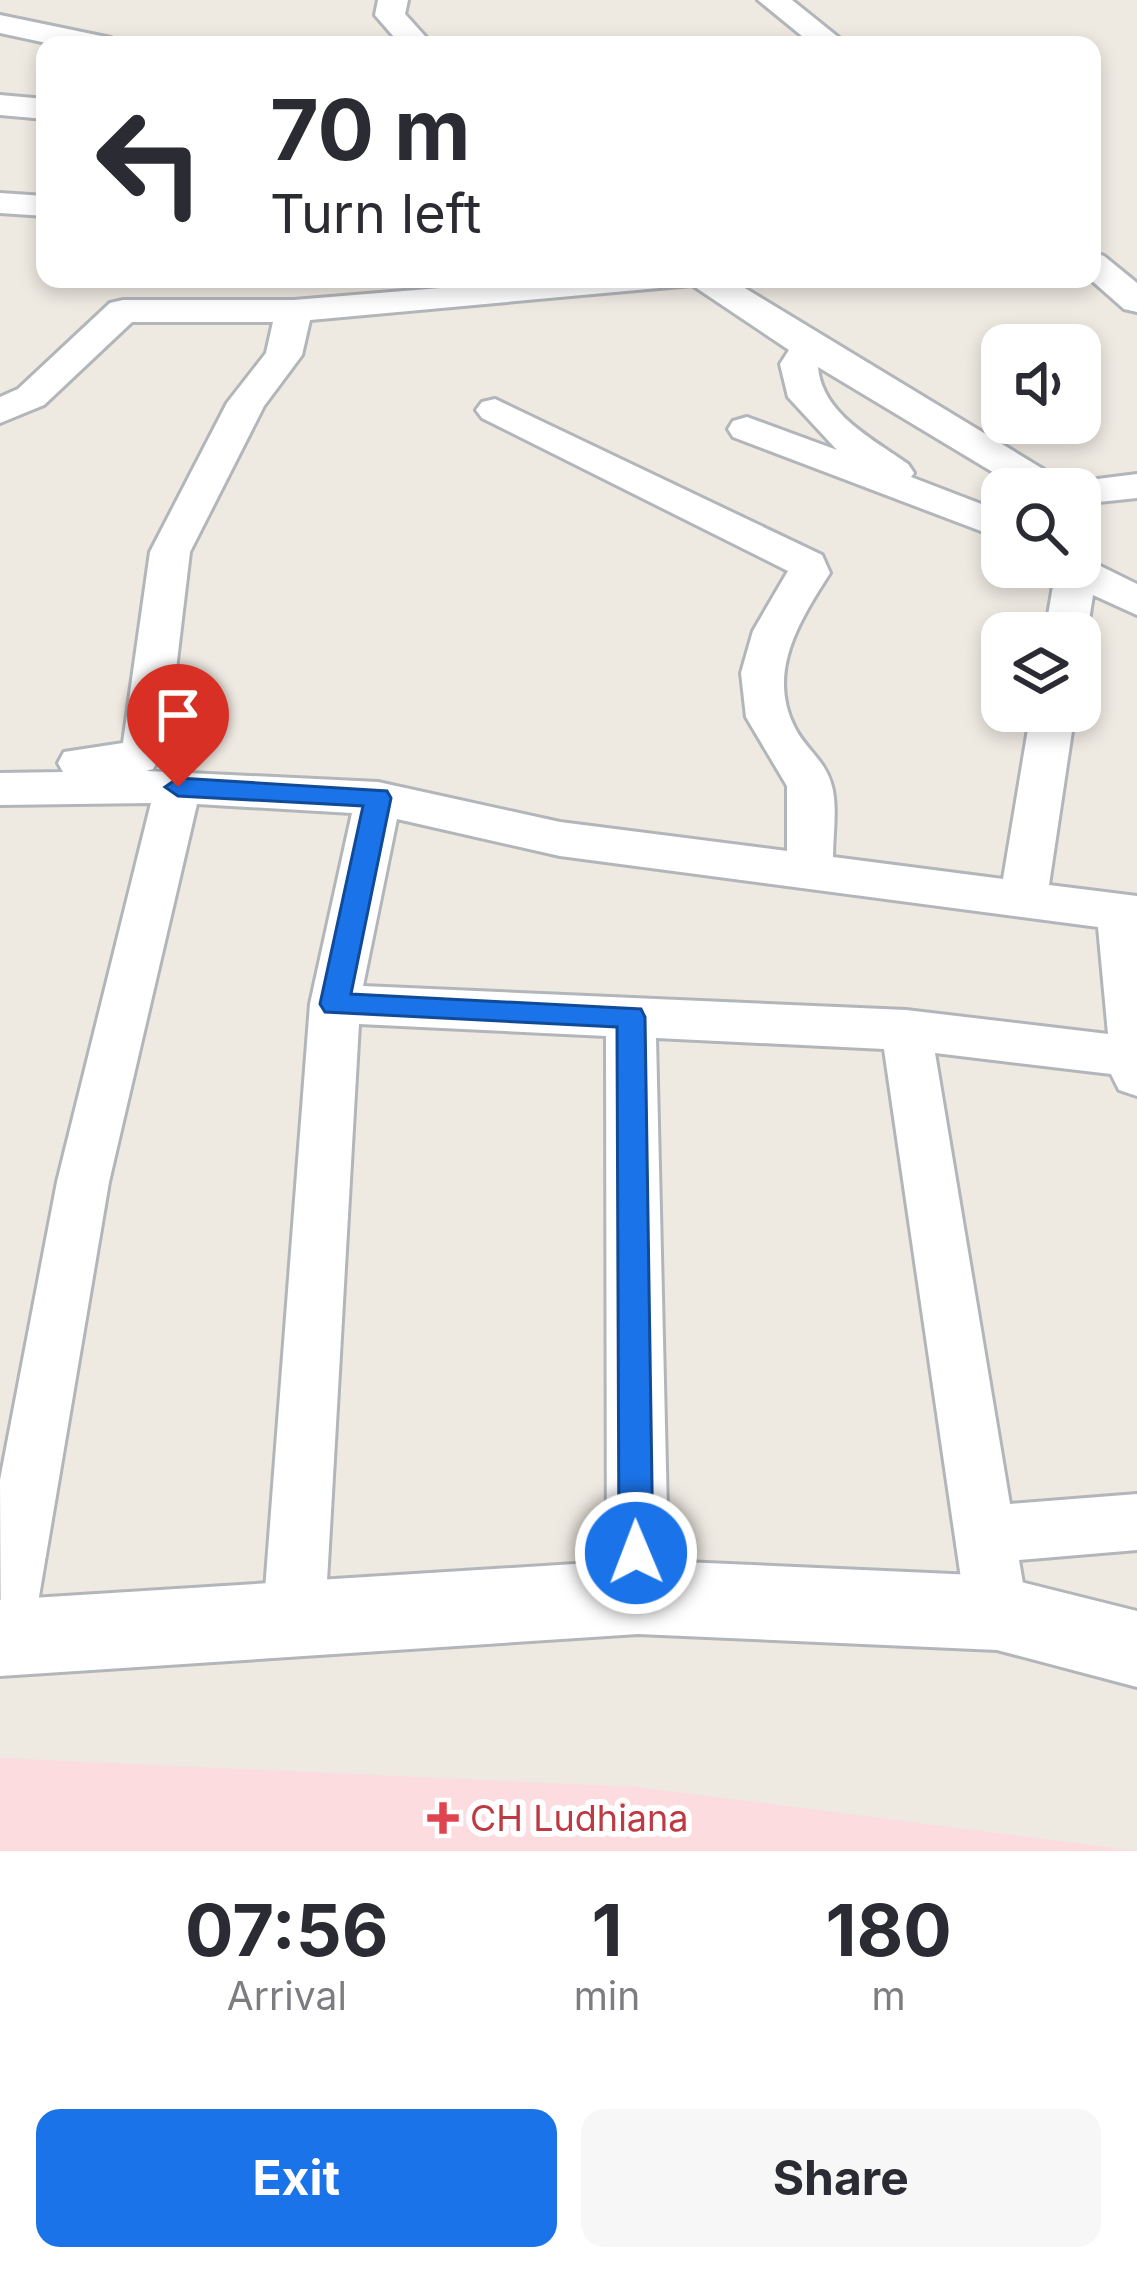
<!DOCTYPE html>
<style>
:root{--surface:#fff;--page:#f7f7f7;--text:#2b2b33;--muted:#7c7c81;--accent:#1a73e8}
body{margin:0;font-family:Inter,sans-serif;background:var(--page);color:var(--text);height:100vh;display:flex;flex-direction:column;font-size:45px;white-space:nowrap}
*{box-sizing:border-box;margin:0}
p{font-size:39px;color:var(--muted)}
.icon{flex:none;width:66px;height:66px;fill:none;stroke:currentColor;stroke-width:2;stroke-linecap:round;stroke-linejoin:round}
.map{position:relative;height:1851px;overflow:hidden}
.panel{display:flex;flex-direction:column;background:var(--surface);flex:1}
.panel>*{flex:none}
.hud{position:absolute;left:36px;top:36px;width:1065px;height:252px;border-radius:24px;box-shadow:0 6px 18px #0003;background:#fff;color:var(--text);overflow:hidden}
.fabs{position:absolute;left:981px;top:324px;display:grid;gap:24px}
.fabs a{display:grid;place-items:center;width:120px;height:120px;border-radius:24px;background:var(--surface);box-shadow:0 6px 18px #0003;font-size:60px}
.pin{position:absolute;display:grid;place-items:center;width:102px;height:102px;color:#fff;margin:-123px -51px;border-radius:50% 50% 50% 0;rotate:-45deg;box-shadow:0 0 12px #0007}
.pin .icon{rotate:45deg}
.me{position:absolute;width:132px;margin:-66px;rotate:359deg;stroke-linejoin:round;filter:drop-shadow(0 0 9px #0008)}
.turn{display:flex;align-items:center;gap:42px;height:252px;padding:0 36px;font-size:54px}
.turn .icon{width:156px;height:156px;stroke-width:2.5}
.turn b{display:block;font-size:84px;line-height:102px}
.eta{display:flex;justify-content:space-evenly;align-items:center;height:204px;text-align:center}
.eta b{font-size:72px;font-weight:700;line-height:84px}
.primary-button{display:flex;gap:24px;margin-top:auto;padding:24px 36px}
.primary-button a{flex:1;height:138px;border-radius:24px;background:var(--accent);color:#fff;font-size:48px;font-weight:700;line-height:138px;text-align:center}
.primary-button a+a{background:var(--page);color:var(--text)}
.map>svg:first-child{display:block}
</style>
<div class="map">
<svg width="1137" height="1851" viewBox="0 0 1137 1851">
<rect width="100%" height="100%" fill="#eee9e1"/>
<!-- medical -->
<path fill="#fcdcdf" d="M0 1758 636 1787 1137 1851H0Z"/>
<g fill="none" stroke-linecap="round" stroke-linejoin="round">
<defs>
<path id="minor" d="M378 0H408L405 14 433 45H401L375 15Z
M758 0H792L848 45H813Z
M0 15 111 38 115 45H56L0 33Z
M0 95 45 99V119L0 115Z
M0 193 45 196V216L0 213Z
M1092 252 1104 256 1137 283V312L1124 309 1090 279Z
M550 279H730L1066 483 1137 474V498L1080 504V489H1021L818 367C822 414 873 439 908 464L914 473 911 477 1002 512V539L733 437 728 429 733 421 747 417 837 450 788 397 780 364 789 350 692 285 310 320 302 355 264 406 190 552 167 745 153 769 146 771 378 782 560 822 787 851V786L746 717 741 673 753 631 788 571 482 418 476 410 482 402 495 399 822 555 830 573C800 620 766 672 795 728 805 748 825 761 831 783 838 804 833 834 833 857L1003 879 1031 711H1075L1049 885 1137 896V1096L1119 1090 1111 1074 935 1053 1010 1504 1137 1494V1550L1019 1560 1028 1613 1019 1634 997 1643 975 1634 966 1613 884 1049 656 1038 669 1597 660 1618 638 1626 616 1618 607 1597 606 1036 359 1024 325 1616 316 1637 294 1646 272 1637 263 1616 310 1004 352 813 197 804 109 1182 32 1638 23 1659 1 1668 0 1480 57 1182 151 803 0 805V773L63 772 58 763 64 752 123 743 150 552 227 403 266 353 273 322H132L44 405 0 423V397L18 389 110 303 123 300H294ZM397 819 560 856 1098 927 1108 1034 906 1010 363 986Z
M1080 556 1137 584V615L1093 595 1087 633 1080 643V633H1045L1055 574 1050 567H1080Z"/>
<path id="tertiary" d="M638 1560 997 1576 1137 1611V1687L997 1650 638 1634 0 1676V1600Z"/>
</defs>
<!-- minor casing -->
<use href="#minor" stroke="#b2b6ba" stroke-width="6"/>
<!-- tertiary casing -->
<use href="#tertiary" stroke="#b2b6ba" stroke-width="6"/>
<!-- minor -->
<use href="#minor" fill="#fff" fill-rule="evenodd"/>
<!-- tertiary -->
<use href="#tertiary" fill="#fff" fill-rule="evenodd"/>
</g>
<!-- route -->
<path fill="#1a73e8" stroke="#114b97" stroke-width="3" d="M178 778 387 791 391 798 351 994 641 1009 645 1017 653 1553 648 1564 636 1569 624 1564 619 1553 617 1027 325 1012 320 1004 363 806 178 796 165 787Z"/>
<!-- markers -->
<path fill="#e0444e" stroke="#fff" stroke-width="4.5" d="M437 1800h12v12h12v12h-12v12h-12v-12h-12v-12h12z"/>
<g text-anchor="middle" stroke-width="12" stroke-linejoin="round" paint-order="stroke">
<!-- near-health labels -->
<g font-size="36" fill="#be3a42" stroke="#fff" text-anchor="start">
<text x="470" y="1831">CH Ludhiana</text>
</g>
</g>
</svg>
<div class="fabs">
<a><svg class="icon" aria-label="sound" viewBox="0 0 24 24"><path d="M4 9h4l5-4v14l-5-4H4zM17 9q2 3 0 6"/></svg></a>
<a><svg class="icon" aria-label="search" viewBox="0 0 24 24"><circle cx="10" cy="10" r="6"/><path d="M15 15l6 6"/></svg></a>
<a><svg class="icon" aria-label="layers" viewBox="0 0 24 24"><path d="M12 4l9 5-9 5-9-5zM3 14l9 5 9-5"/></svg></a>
</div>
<div class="pin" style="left:178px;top:787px;background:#d93025"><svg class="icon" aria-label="arrive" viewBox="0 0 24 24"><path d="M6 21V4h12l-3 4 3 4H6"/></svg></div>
<svg class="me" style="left:636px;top:1553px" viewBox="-20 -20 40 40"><circle r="17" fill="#1a73e8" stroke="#fff" stroke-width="3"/><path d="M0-11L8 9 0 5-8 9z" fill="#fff"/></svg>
<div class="hud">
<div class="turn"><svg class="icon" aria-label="left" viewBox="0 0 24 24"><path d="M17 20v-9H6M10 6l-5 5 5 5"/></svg><div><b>70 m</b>Turn left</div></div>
</div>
</div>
<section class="panel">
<div class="eta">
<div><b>07:56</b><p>Arrival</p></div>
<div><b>1</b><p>min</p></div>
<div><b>180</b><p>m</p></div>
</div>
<div class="primary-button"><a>Exit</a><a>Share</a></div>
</section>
